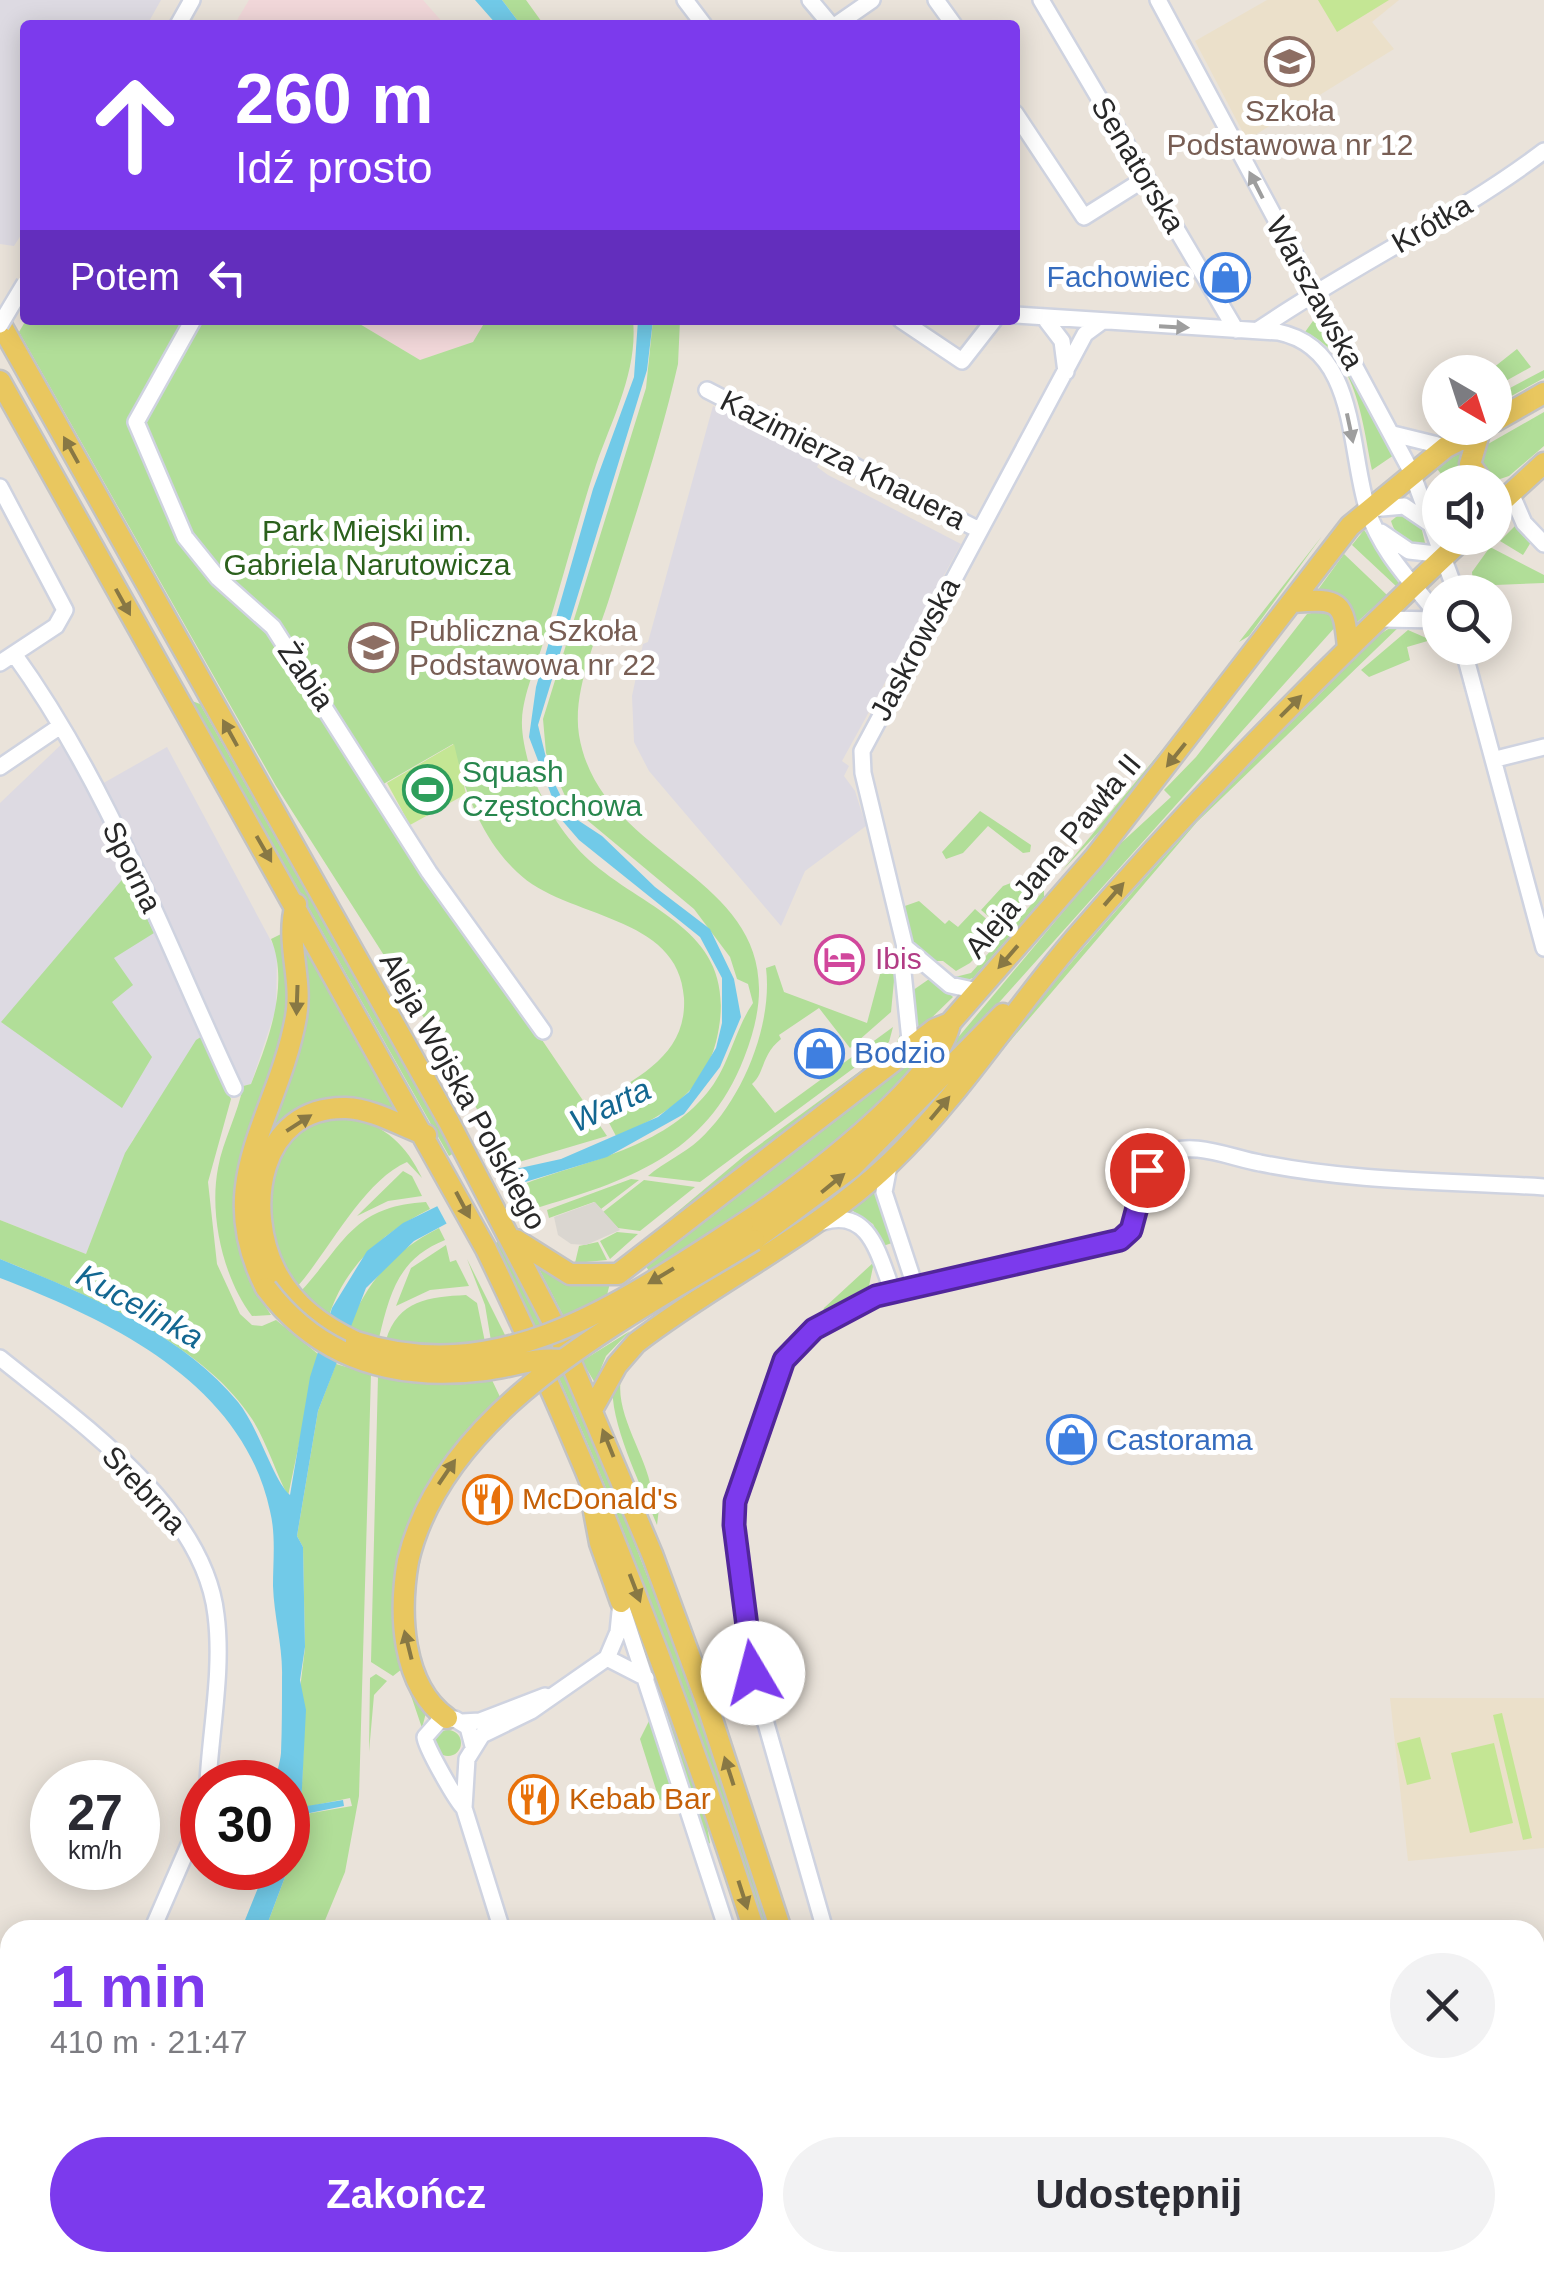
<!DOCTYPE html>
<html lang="pl">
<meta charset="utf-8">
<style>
:root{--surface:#fff;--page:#f2f2f3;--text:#2b2b33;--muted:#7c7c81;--accent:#7c3aed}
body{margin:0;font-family:Arial,sans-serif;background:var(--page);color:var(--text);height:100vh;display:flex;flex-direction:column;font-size:38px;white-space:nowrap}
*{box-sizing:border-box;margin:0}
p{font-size:32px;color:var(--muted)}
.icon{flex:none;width:55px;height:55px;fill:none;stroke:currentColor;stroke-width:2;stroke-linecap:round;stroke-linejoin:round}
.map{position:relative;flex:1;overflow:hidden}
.drawer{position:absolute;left:0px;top:1920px;width:1545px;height:352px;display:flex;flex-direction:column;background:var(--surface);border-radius:30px 30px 0 0;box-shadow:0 5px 25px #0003}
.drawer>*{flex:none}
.hud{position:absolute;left:20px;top:20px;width:1000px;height:305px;border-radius:10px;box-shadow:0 5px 25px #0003;background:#7c3aed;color:#fff;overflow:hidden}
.needle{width:65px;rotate:141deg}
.fabs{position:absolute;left:1422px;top:355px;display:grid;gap:20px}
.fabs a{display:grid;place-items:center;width:90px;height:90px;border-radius:50%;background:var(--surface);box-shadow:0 5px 25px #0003;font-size:50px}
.speed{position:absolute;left:30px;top:1760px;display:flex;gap:20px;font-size:50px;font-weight:700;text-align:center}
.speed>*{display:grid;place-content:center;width:130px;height:130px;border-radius:50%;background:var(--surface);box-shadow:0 5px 25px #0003;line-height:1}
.speed small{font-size:25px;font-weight:400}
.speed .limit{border:15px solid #d22;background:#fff;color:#111}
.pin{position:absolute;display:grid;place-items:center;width:85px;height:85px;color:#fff;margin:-42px;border:5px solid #fff;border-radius:50%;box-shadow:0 2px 10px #0007}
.me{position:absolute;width:110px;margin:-55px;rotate:352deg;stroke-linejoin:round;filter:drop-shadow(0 0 8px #0008)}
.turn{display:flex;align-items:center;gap:35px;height:210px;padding:0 50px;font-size:45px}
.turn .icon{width:130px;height:130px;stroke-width:2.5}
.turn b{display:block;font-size:70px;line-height:85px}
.then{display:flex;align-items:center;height:95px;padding:0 50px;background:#0003;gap:20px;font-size:38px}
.round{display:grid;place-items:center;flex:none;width:105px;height:105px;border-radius:52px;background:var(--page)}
.summary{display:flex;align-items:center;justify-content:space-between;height:170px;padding:0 50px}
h1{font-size:60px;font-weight:800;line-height:75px;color:var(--accent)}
.action{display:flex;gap:20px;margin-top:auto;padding:20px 50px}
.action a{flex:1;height:115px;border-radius:60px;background:var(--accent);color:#fff;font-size:40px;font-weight:800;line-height:115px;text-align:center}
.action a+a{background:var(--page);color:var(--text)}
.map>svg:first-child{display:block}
</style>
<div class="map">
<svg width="1544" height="2271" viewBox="0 0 1544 2271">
<rect width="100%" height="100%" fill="#eae3da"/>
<!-- industrial -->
<path fill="#dddae2" d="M0 0H161L147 25H25V229L14 246 0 244Z
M713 406 820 461 817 467 828 475 961 544 842 761 849 766 844 776 855 791 866 826 805 871 781 926 649 771 634 742 632 696 643 644 648 642Z
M67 739 93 789 167 747 277 952 276 1009 251 1084 228 1089 133 1139 86 1254 0 1220V803Z"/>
<!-- education -->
<path fill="#ebe0ca" d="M1267 0H1399L1372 22 1394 49 1247 140 1195 41Z
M1390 1698H1544V1848L1408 1861Z"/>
<!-- medical -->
<path fill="#f1d7d9" d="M249 0H423L445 25H234Z
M353 320H486L473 342 420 360Z"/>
<!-- green -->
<path fill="#b1de98" d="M502 0H526L544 25H521Z
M1318 314 1394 455 1372 470C1362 420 1357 356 1305 332Z
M26 320H353L420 360 473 342 486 320H633C638 371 612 419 596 465 577 523 562 582 544 640 537 664 523 694 522 720 521 736 528 764 534 779 545 807 567 840 589 860 651 915 743 932 716 1042 703 1093 662 1118 616 1136L598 1102C640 1076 687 1054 684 998 679 913 566 920 517 872 481 838 464 789 453 744L373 790 607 1136 509 1165 431 1029 276 786 19 332Z
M653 320H680L678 364C660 443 634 519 610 596 597 638 572 691 579 735 602 875 817 874 744 1058 706 1156 627 1181 533 1209L521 1188 527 1183C589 1160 662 1148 707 1093 729 1067 734 1031 753 1003L748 984 737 979 730 957 694 909 569 805 546 753 543 719 646 388Z
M1517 349 1531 367 1495 387V372H1488Z
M1544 370V378L1495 405V396Z
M1544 412V446L1509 476 1494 481 1478 469 1481 448Z
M1465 448 1473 482H1447L1435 466Z
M1401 513 1421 526 1426 547C1409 545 1396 538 1391 521Z
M1518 523 1531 542 1523 555 1500 541Z
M1364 530 1402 582 1397 587 1352 545Z
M1322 536 1249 636 1239 642Z
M1490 547 1544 575V583L1495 585 1474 592 1472 572Z
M1344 554 1387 595 1355 624 1317 591Z
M1329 609 1337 625 935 1074 930 1071 1120 844 1171 797 1164 790 1196 757 1307 614Z
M1404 622 1197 822 953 1108C1066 963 1187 826 1318 696 1341 674 1373 630 1404 622Z
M1408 630 1431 640 1407 647 1410 660 1369 677 1361 670Z
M192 701 200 704 454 1153 449 1156Z
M1177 732 1126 803 1061 872Z
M980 811 1031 845 1030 852 1023 853 988 826 963 853 946 859 942 852Z
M126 875 154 933 114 958 133 985 112 1002 152 1057 122 1108 1 1022Z
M1026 877 1041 884 1002 928 981 910 1003 886Z
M1044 890V897L973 978 958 983 951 978 971 973Z
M919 901 945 924 949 920 958 927 975 909 1000 931 970 963 956 971 943 961H932L912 941 902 907Z
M294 927 407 1123C360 1083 302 1094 266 1140L296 1040Z
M283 933C288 962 292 988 288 1017 284 1042 272 1067 263 1090 231 1173 220 1239 271 1315L252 1316C223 1278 209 1215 218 1168 223 1140 238 1114 243 1086L251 1084C268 1041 290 985 271 939Z
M883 963 895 970 891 1012 850 1048 819 1008 779 1035 781 1039C761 1055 765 1073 752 1084L775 1113 893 1027 889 1042 700 1182 648 1176C664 1162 684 1154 699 1140 742 1101 773 1025 766 968L775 965 784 992 867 1023Z
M932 977 953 997 916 1033 909 993Z
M902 1029 899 1047 633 1249 744 1156 896 1045Z
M945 1032 837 1146 741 1217 738 1214 649 1271 645 1265Z
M204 1035 231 1099 208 1182 217 1264 240 1314 252 1325 262 1326 276 1320 318 1354 288 1496C275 1471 267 1443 252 1419 202 1341 82 1293 0 1259V1220L86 1254 125 1153 196 1040Z
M350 1117C385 1125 407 1146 422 1178L407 1162C363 1181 329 1251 297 1287 268 1246 252 1175 292 1136 308 1120 330 1120 350 1117Z
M403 1171 412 1176 422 1196 388 1201 357 1216Z
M631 1179 639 1180 601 1209 594 1202 549 1218 547 1210Z
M644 1180 695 1187 640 1231 618 1228 603 1212Z
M876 1187 895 1242 883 1246 873 1224 850 1209Z
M426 1202 430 1209C384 1232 345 1265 329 1316L301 1291C344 1245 352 1206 426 1202Z
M439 1228 445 1240C398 1259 390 1293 379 1338L348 1328C368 1281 393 1251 439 1228Z
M617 1232 638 1234 610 1259 600 1241Z
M501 1241C612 1462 694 1695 772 1930H765C689 1696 606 1464 495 1243Z
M598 1242 607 1260 575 1263 579 1246Z
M446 1245 450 1262 456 1260 469 1286 430 1290 396 1306 411 1268Z
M467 1259 507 1339 491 1341 485 1305Z
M874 1262 869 1286 823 1311 824 1308Z
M537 1265 572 1283H610L607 1295 565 1319Z
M466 1295 477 1303 485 1342 436 1346 386 1340C398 1300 429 1297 466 1295Z
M674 1325C662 1338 637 1346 627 1363 603 1403 650 1455 652 1496L660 1500 657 1525C644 1491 602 1410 615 1375 625 1351 653 1338 674 1325Z
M630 1331 606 1356 595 1383 582 1361Z
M336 1364 371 1374 359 1796 345 1872 321 1930H265L291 1861 300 1815 352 1806 350 1798 301 1808 305 1710 300 1689 305 1648 303 1547 297 1536 318 1411Z
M378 1376 419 1381 491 1378 501 1399C457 1441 407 1495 400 1558 398 1588 421 1675 427 1709L422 1728 402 1669 393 1676 371 1662Z
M631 1607 703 1803 710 1843 707 1845Z
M376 1674 387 1681 374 1695 369 1752 370 1678Z
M651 1717 677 1797 676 1812 659 1799 640 1739Z
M435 1743a13 13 0 1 1 26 0a13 13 0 1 1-26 0Z
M148 2263H205L203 2271H147Z
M517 2263H624L622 2271H527Z"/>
<!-- pitch -->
<path fill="#c4e694" d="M1318 0H1389L1337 32Z
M454 744 466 794 410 825 387 783Z
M1502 1713 1532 1838 1523 1840 1493 1715Z
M1420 1737 1431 1779 1407 1785 1397 1743Z
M1494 1743 1513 1823 1470 1833 1451 1753Z"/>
<!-- plaza -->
<path fill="#dad6d0" d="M595 1202 620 1230 586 1245 571 1244 558 1235 554 1217Z"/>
<!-- water -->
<path fill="#71cae8" d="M475 0H502L521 25H497Z
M638 320H653L647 370 538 725 550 774 570 815 602 836 655 887 710 929 734 979 741 1017 720 1067 684 1114 607 1157 522 1183 414 1241 366 1288 318 1411 297 1536 303 1547 305 1647 300 1680 306 1710 301 1807 343 1800 344 1806 300 1815 291 1861 265 1930H241L266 1868H288V1782H276C276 1772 280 1764 281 1753 282 1728 282 1702 282 1677 283 1647 274 1617 273 1586 273 1561 276 1535 270 1511 243 1383 111 1321 0 1278V1259C82 1293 180 1331 238 1402 259 1428 273 1480 290 1495L310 1377 332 1308 367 1251 403 1223 511 1170 561 1159 658 1117 689 1092 716 1048 722 1023V978L700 937 579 840 560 818 529 737 536 687 593 489 634 377Z"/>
<!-- pier -->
<path fill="#eae3da" d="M507 1167 519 1191 449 1228 435 1202Z"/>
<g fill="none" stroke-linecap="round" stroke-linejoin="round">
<defs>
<path id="minor" d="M685 0 704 25
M810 0 831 25
M936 0 954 25
M1041 0 1236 330
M1158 0 1412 473 1456 592
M178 25 192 0
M836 25 872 0
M1015 113 1084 217 1146 178
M1015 315 1278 332C1358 348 1348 449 1368 511 1382 554 1413 583 1440 618
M193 320 136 422 185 537 218 578 273 627 429 872 543 1031
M901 320 962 361 994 320
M1046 320 1062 341 1066 372
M1258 330C1351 266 1454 219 1544 151
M707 390 979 530
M1393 434 1446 447
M0 487 65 610 56 626 0 663
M1511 493 1524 523 1544 544
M1371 509 1404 506 1432 525
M1381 532 1409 551 1445 555
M1381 619 1440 620
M1463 648 1544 948
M14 654C109 785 166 943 234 1088
M1496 759 1544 747
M0 767 59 727
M905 947 950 985 978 991
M911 1050 903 972 905 947 863 773 862 751 1085 334 1100 323
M889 1166 884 1192 916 1289
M823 1222C871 1207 879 1258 893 1292
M0 1358C78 1421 204 1508 216 1615 223 1669 211 1728 208 1782
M623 1611 727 1930
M607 1658 646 1678
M462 1722 480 1721 545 1696
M464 1808C457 1802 425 1746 425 1737L440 1720 455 1719 468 1727 473 1746
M152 1930 202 1815
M502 1930 464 1808 467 1759 482 1735 531 1711 607 1658 618 1632 621 1602
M825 1930 755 1685 734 1525 735 1502 755 1435 785 1360 814 1329 876 1296 1120 1240C1149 1220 1129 1174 1163 1155 1191 1139 1231 1158 1260 1163 1353 1182 1450 1181 1544 1187
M1535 2011 1544 2005
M0 2038 10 2032
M509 2262 513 2271
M826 2262 829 2271
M0 2271 7 2242
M446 2271 455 2264
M928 2271 929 2262"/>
<path id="major" d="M0 323 449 1122 558 1332 652 1554 705 1698 781 1930
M0 381 486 1249C593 1470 679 1697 754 1930
M1495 421 1544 393
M1480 430 1470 464 1482 482
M1495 508 1544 463
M1293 602C1340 598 1344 601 1348 648
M743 1224C794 1191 940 1081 950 1023
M516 1240 570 1274H618
M754 1240 851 1168 1003 1014
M618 1274 935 1029 950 1023 1095 857 1350 526 1446 447 1484 428
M266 1288C211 1181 278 1118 296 1017 303 978 285 942 296 904
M356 1342C322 1326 294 1306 276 1272 244 1210 258 1106 346 1108 373 1109 401 1126 426 1135
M593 1408 617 1365 636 1343C719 1279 813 1236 890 1163 961 1095 1014 1009 1078 935 1199 795 1329 664 1464 538
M593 1506 600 1543 621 1602
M408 1561C399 1612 401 1685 447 1718
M857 2262 860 2271
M889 2262 891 2271"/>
</defs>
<!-- minor casing -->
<use href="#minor" stroke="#cfd3e0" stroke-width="20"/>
<!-- major casing -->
<use href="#major" stroke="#c3c3c3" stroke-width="25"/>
<!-- minor -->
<use href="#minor" stroke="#fff" stroke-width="15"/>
<!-- major -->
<use href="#major" stroke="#e9c75f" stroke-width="20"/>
<defs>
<path id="minor-bridge" d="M0 325 25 283"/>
<path id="major-bridge" d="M266 1288C320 1360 397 1381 485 1370 512 1367 535 1357 561 1360
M356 1342C503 1390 625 1300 743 1224
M408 1561C444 1407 629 1317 754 1240"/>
</defs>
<!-- minor-bridge casing -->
<use href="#minor-bridge" stroke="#cfd3e0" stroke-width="20" stroke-linecap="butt"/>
<!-- major-bridge casing -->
<use href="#major-bridge" stroke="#c3c3c3" stroke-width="25" stroke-linecap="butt"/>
<!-- minor-bridge -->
<use href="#minor-bridge" stroke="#fff" stroke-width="15"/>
<!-- major-bridge -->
<use href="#major-bridge" stroke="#e9c75f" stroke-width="20"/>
</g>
<!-- one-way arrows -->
<defs><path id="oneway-solid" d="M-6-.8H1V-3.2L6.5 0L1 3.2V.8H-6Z" transform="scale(2.5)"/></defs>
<g fill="#9e9e9e">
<use href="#oneway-solid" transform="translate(1256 185) rotate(-117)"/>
<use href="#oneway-solid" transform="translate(1174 327) rotate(3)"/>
<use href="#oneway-solid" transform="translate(1350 428) rotate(78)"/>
</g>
<g fill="#887844">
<use href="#oneway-solid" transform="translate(71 450) rotate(-119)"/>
<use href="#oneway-solid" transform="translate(123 602) rotate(61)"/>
<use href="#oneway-solid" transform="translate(1291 706) rotate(-45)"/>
<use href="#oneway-solid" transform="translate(230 733) rotate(-119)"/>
<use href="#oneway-solid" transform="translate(1176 755) rotate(129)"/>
<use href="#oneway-solid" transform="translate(264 849) rotate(60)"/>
<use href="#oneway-solid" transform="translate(1114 894) rotate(-49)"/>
<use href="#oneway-solid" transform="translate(1008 957) rotate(131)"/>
<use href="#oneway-solid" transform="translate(297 1000) rotate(92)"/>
<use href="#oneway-solid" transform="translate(940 1108) rotate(-50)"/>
<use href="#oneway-solid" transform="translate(299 1123) rotate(-33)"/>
<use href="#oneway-solid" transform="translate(833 1183) rotate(-39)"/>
<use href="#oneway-solid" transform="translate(463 1205) rotate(62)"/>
<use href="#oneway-solid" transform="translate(661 1276) rotate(149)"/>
<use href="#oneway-solid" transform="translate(608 1443) rotate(-112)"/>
<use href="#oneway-solid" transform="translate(447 1472) rotate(-56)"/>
<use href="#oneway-solid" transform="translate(635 1588) rotate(69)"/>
<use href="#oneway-solid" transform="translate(408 1645) rotate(-104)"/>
<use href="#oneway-solid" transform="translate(729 1771) rotate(-108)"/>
<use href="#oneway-solid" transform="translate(743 1895) rotate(72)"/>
</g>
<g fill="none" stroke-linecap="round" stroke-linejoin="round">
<defs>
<path id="route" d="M753 1673 734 1525 735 1502 784 1360 814 1329 876 1296 1120 1240 1131 1230 1147 1170"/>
</defs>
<!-- route casing -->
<use href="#route" stroke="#51269a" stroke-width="25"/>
<!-- route -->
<use href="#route" stroke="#7c3aed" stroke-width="18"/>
</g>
<!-- icons -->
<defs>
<symbol id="school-ring" viewBox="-11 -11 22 22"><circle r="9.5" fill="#fff" stroke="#8d6e63" stroke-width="1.5"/><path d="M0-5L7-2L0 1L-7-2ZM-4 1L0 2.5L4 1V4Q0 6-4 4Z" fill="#8d6e63"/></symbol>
<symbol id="shop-ring" viewBox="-11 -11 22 22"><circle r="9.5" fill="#fff" stroke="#3f7fe0" stroke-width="1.5"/><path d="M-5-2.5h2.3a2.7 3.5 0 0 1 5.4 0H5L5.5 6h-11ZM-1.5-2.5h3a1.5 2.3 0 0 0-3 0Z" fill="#3f7fe0"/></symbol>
<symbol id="stadium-ring" viewBox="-11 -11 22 22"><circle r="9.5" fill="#fff" stroke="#2e9e5b" stroke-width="1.5"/><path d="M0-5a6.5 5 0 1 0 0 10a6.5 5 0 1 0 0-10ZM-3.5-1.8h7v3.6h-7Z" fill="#2e9e5b"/></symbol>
<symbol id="hotel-ring" viewBox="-11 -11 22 22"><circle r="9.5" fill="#fff" stroke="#d1479c" stroke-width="1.5"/><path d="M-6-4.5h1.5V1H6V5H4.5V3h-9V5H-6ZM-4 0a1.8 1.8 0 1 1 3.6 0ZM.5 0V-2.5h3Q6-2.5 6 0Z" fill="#d1479c"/></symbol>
<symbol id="restaurant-ring" viewBox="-11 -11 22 22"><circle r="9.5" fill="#fff" stroke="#e8710a" stroke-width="1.5"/><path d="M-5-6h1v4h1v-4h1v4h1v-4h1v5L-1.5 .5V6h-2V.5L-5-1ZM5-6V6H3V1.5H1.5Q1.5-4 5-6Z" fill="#e8710a"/></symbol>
</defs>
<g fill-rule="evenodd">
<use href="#school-ring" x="1262" y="34" width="55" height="55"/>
<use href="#shop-ring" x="1198" y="250" width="55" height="55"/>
<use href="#school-ring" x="346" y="620" width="55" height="55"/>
<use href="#stadium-ring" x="400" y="762" width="55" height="55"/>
<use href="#hotel-ring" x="812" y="932" width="55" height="55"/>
<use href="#shop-ring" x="792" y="1026" width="55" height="55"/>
<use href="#shop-ring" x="1044" y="1412" width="55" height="55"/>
<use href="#restaurant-ring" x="460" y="1472" width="55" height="55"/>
<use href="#restaurant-ring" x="506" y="1772" width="55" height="55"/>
</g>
<g text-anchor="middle" stroke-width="10" stroke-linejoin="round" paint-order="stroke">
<!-- education labels -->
<g font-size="30" fill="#785e54" stroke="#fff">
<text x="1290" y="121">Szkoła<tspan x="1290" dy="34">Podstawowa nr 12</tspan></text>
<text x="409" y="641" text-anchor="start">Publiczna Szkoła<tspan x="409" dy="34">Podstawowa nr 22</tspan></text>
</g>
<!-- street labels -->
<g font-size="30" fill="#282828" stroke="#fff">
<text transform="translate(1138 165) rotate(59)" y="10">Senatorska</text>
<text transform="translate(1432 224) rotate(-30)" y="10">Krótka</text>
<text transform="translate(1315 293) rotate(61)" y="10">Warszawska</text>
<text transform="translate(843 460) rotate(27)" y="10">Kazimierza Knauera</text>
<text transform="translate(915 649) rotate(-62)" y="10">Jaskrowska</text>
<text transform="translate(306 676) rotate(56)" y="10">Żabia</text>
<text transform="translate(1053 856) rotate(-50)" y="10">Aleja Jana Pawła II</text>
<text transform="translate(132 867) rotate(64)" y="10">Sporna</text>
<text transform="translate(463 1091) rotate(61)" y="10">Aleja Wojska Polskiego</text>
<text transform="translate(144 1490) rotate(47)" y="10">Srebrna</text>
</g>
<!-- shop labels -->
<g font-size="30" fill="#366cbe" stroke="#fff" text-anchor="start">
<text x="1190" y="287" text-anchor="end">Fachowiec</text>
<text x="854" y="1063">Bodzio</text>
<text x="1106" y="1450">Castorama</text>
</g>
<!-- park labels -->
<g font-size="30" fill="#2b601c" stroke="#fff">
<text x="367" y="541">Park Miejski im.<tspan x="367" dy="34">Gabriela Narutowicza</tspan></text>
</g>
<!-- leisure labels -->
<g font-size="30" fill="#27864d" stroke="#fff" text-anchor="start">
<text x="462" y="782">Squash<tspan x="462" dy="34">Częstochowa</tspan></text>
</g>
<!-- hotel labels -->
<g font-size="30" fill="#b23c85" stroke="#fff" text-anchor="start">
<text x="875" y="969">Ibis</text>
</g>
<!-- food labels -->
<g font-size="30" fill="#c56008" stroke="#fff" text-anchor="start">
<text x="522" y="1509">McDonald's</text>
<text x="569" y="1809">Kebab Bar</text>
</g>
<!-- water labels -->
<g font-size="32" font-style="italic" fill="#136791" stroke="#fff">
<text transform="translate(610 1105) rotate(-25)" y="11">Warta</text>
<text transform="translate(140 1306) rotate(29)" y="11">Kucelinka</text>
</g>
</g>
</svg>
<div class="fabs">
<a><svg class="needle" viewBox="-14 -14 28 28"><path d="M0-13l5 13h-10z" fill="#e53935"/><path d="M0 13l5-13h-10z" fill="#7c7c81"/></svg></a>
<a><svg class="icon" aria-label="sound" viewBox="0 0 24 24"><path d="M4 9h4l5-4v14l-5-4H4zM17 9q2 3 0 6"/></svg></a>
<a><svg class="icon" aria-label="search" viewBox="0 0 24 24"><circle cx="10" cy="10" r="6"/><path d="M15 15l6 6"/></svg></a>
</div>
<div class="speed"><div>27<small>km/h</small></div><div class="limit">30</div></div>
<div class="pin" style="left:1147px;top:1170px;background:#d93025"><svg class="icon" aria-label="arrive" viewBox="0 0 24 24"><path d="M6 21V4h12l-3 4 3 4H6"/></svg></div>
<svg class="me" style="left:753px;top:1673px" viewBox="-20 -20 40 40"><circle r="19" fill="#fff"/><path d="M0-13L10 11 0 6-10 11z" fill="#7c3aed"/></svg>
<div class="hud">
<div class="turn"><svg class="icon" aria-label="ahead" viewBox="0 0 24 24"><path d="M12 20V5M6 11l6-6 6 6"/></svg><div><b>260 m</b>Idź prosto</div></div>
<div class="then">Potem<svg class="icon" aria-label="left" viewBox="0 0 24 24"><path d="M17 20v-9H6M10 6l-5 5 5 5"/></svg></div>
</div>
<section class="drawer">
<div class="summary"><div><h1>1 min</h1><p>410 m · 21:47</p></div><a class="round"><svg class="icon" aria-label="close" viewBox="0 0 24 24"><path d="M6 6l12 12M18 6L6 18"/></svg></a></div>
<div class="action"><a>Zakończ</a><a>Udostępnij</a></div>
</section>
</div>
